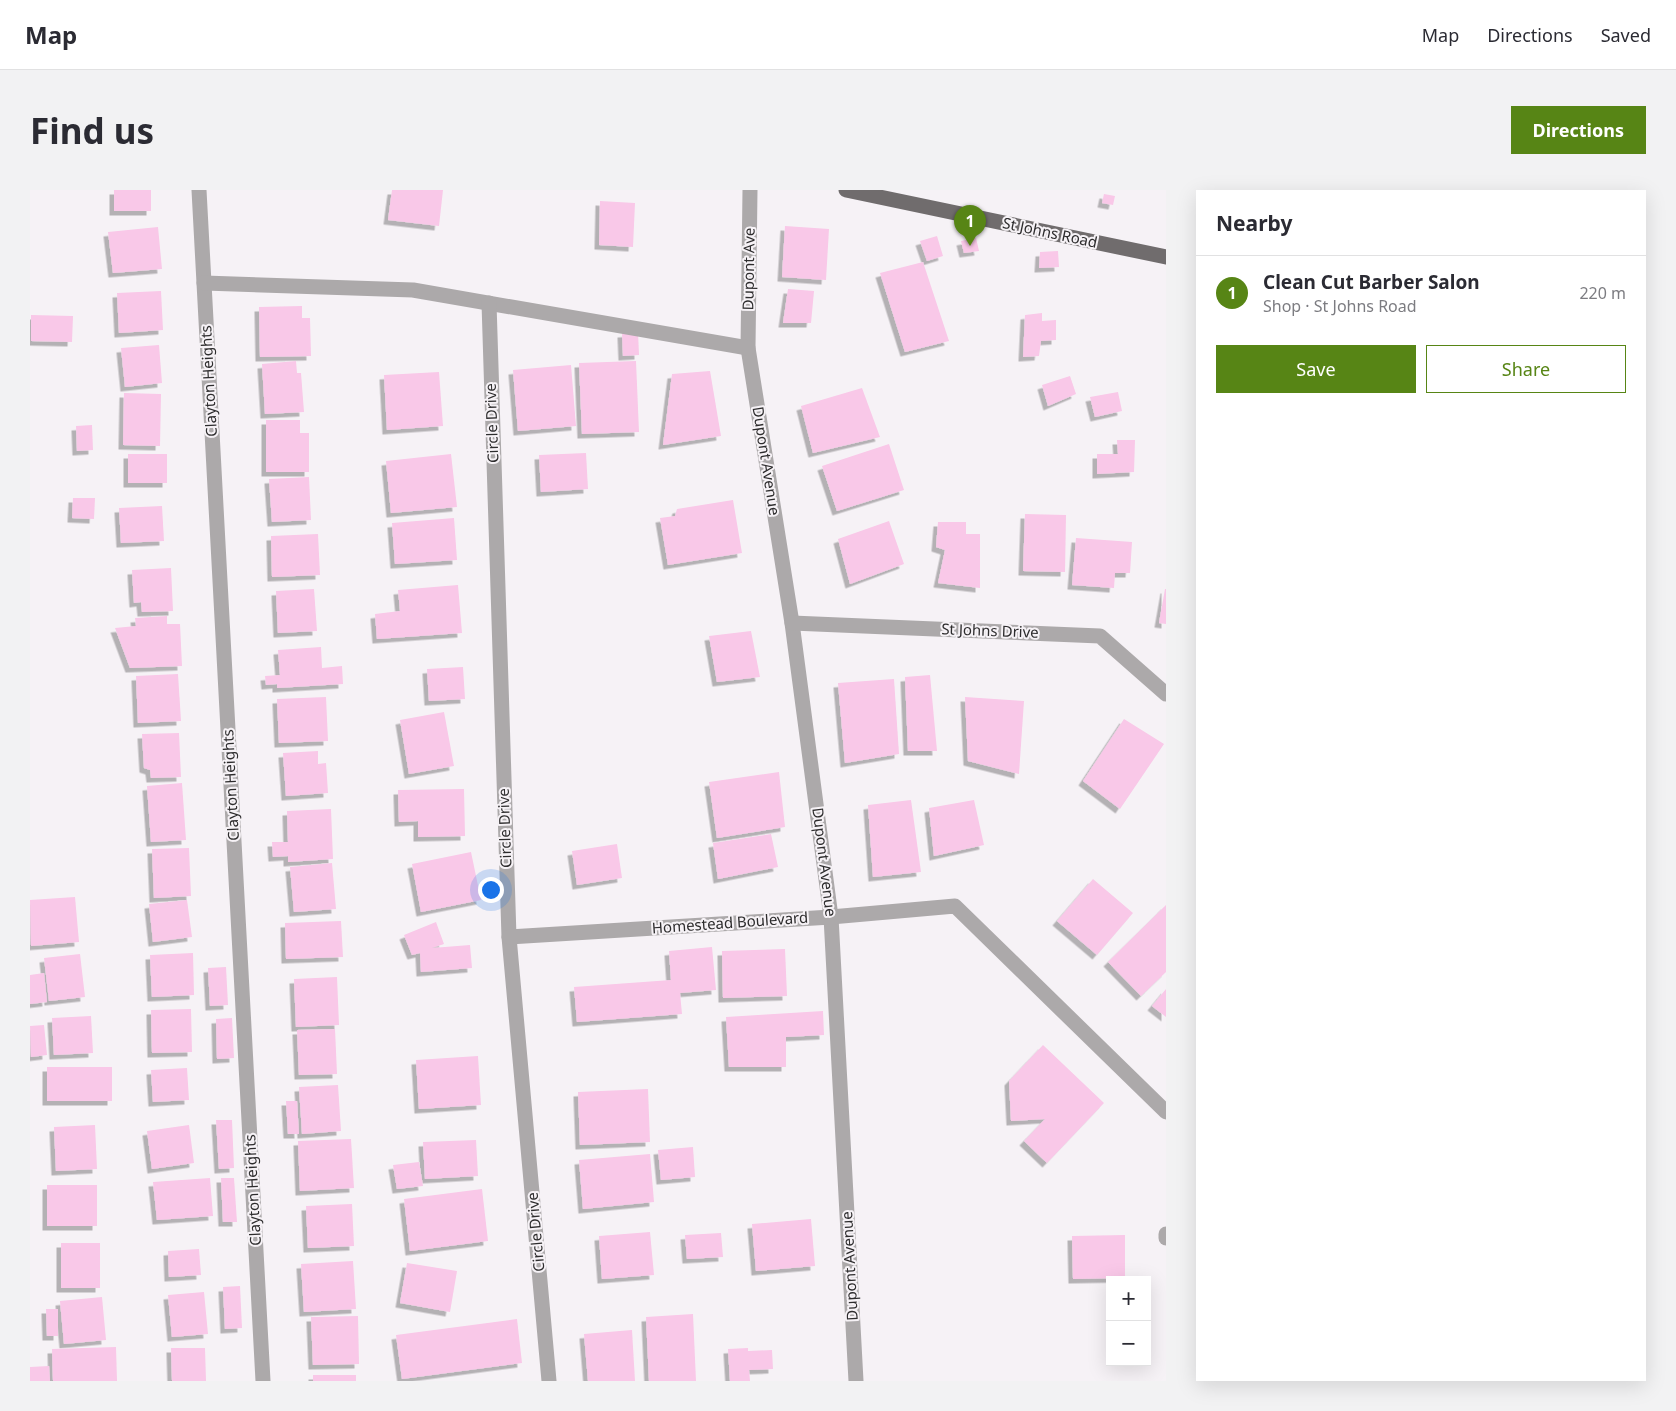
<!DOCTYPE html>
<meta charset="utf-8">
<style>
body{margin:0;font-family:"Noto Sans",sans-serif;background:#f2f2f3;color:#2b2b33}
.controls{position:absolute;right:15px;bottom:15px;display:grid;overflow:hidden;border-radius:0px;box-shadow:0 5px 20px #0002}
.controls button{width:45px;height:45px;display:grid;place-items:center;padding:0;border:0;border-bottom:1px solid #e1e1e2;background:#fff;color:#2b2b33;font:25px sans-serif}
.you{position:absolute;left:460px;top:699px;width:18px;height:18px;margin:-12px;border:4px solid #fff;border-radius:50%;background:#1a73e8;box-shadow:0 0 0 8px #1a73e833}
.badge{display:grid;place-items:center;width:32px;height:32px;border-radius:50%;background:#578515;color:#fff;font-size:16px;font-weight:700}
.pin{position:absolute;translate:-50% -41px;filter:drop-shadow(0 1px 2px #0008)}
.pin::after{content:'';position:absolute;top:26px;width:18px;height:15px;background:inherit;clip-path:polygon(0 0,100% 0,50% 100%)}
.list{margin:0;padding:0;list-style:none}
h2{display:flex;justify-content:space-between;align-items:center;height:65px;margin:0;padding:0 20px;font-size:21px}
h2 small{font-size:16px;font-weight:400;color:#7c7c81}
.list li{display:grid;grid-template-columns:32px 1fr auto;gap:15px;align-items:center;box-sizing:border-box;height:75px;padding:0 20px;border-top:1px solid #e1e1e2}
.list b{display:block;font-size:19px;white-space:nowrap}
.list p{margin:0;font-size:16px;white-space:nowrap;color:#7c7c81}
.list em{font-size:16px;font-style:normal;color:#7c7c81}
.actions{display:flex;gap:10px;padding:15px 20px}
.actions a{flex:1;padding:11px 0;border:1px solid #578515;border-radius:0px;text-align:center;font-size:18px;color:#578515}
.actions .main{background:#578515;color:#fff}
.map{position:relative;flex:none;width:1136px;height:1191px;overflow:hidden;border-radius:0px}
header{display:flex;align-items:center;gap:30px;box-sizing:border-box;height:70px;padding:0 25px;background:#fff;border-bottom:1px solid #e1e1e2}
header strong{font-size:24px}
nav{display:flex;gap:28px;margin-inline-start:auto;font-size:18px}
.intro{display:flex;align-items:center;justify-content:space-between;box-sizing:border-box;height:120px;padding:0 30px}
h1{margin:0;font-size:35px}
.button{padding:12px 22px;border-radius:0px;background:#578515;color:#fff;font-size:18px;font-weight:700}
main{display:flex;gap:30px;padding:0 30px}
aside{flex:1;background:#fff;border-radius:0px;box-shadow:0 5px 20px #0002}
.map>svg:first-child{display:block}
.building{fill:#f9c8e8;filter:url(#shadow)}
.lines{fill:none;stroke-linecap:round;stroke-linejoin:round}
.minor{stroke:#aca9aa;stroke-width:15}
.major{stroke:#706c6d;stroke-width:15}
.labels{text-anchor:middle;stroke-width:4;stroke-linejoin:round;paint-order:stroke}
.street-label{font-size:15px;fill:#2d2c2d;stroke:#f6f2f6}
</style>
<header>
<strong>Map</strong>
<nav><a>Map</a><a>Directions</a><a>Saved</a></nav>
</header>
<div class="intro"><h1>Find us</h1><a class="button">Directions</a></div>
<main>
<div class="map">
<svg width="1136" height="1191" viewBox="0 0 1136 1191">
<defs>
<filter id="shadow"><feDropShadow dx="-4.5" dy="4.5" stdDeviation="0" flood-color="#0004"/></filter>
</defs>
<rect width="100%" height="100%" fill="#f6f2f6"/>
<g class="building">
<rect x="84" y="0" width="37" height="21"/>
<polygon points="362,0 413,0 409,36 358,30"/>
<polygon points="1074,4 1085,6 1083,15 1072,13"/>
<polygon points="570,11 605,13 603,57 569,55"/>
<polygon points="755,36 799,39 796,90 752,87"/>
<polygon points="128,37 132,79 83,83 78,42"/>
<polygon points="907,46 913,66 897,71 890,51"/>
<polygon points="946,48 949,61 934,63 931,51"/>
<polygon points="1028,61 1029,77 1009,78 1010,62"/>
<polygon points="893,72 919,151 875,162 850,83"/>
<polygon points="758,99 784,101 781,133 753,133"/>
<polygon points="131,101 133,140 89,143 87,103"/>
<polygon points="272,116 272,128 280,128 281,166 230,167 229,117"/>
<polygon points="1012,123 1012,131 1026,130 1026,150 1011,151 1009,166 993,167 995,125"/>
<polygon points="1,125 43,126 42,152 1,151"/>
<polygon points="608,142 609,165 593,166 592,143"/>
<polygon points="129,155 132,193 95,197 91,158"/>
<polygon points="266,171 267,183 271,183 274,222 235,224 232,174"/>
<polygon points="606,171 609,242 552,244 549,173"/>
<polygon points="541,175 546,236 488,241 483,180"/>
<polygon points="680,181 691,246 633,255 642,184"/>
<polygon points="409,182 413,236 357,240 354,185"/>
<polygon points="1040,186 1046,204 1018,216 1012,195"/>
<polygon points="832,198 850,247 783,263 771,216"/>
<polygon points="1088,202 1092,221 1065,227 1060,207"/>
<polygon points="94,203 131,204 130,256 93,255"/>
<polygon points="236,230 270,230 270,243 279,243 279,282 236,282"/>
<polygon points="62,235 63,260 47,261 46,236"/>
<polygon points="1087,250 1105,250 1104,282 1067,284 1067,264 1088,264"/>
<polygon points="859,254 874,300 807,321 792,276"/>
<polygon points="556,263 558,299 511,302 509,265"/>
<rect x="98" y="264" width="39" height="29"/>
<polygon points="421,264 427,317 361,323 356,271"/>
<polygon points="279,287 281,330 242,332 239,289"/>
<polygon points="43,308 65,308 64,329 42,328"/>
<polygon points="703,310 712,363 638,375 630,328 645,326 647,319"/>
<polygon points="132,316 134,351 91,353 89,318"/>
<polygon points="995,324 1036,325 1035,382 993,381"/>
<polygon points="424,328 427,370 365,374 362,333"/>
<polygon points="859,331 874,374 820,394 808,349"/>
<polygon points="908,332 936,332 936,344 950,344 950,398 908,393 915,360 906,357"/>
<polygon points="288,344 290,385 242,387 241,346"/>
<polygon points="1046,348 1102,352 1100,383 1085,383 1084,398 1042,395"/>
<polygon points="141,378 143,421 112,422 111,412 104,413 102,380"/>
<polygon points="428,395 432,443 347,449 345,424 370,421 368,400"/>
<polygon points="284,399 287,441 248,443 246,401"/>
<polygon points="1135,399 1136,399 1136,434 1129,433"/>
<polygon points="137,426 137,434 150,434 152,476 100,478 85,438 106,436 105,428"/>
<polygon points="721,441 730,487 687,492 679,446"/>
<polygon points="291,457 292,478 312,476 313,494 247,498 247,494 236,495 235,486 250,485 248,460"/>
<polygon points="433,477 435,509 399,511 397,479"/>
<polygon points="148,484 151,531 108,533 106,486"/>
<polygon points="900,485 907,561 878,561 875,487"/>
<polygon points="864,489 869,564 815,573 808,493"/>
<polygon points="296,507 298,551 249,553 247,509"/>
<polygon points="935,507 994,511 989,584 938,571"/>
<polygon points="414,522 424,576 379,584 370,530"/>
<polygon points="1094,529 1134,554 1090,619 1053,591"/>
<polygon points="149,543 151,587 121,588 120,580 114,578 112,544"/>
<polygon points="288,561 288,574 296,573 298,603 256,606 253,563"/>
<polygon points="749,582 755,637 687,648 679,592"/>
<polygon points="152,593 156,650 121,652 117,596"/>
<polygon points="434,599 435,646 388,647 388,631 369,632 368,600"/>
<polygon points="881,610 891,682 843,687 838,615"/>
<polygon points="944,610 954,655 904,666 899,618"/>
<polygon points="301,619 303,669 258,672 258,666 243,667 242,652 258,652 257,621"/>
<polygon points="741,644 748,677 688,689 683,653"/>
<polygon points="587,654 592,688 547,695 542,661"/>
<polygon points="159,658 161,706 124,708 122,659"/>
<polygon points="441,662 451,710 391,722 382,674"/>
<polygon points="302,673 306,719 264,722 260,677"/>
<polygon points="1063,689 1103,723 1067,765 1027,731"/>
<polygon points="45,707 49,752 1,756 0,710"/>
<polygon points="157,710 162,747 123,752 119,714"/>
<polygon points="1136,715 1136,782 1111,806 1078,772"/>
<polygon points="311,731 313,767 256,769 255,733"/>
<polygon points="406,732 414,754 402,758 440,755 442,778 391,782 390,763 382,765 374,745"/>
<polygon points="682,757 686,800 650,803 652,824 547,832 544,797 641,790 639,761"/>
<polygon points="755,759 757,806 693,808 692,761"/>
<polygon points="163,763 164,805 122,807 120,765"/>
<polygon points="50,764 55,807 19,811 14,768"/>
<polygon points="196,777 198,815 180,816 178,778"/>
<polygon points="14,783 17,812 0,814 0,785"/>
<polygon points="307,787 309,835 266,837 264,789"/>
<polygon points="1136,799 1136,827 1122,816"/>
<polygon points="161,819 162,862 122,863 121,820"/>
<polygon points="793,821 794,845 756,847 756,877 699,877 696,827"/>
<polygon points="61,826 63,863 24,865 22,828"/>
<polygon points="202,828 204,868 187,869 186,829"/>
<polygon points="14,835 17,865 1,867 0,836"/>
<polygon points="305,839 307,884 269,885 267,840"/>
<polygon points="1013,855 1074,913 1017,973 994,951 1015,929 981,931 979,891"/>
<polygon points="448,866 451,915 389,919 386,870"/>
<rect x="17" y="877" width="65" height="34"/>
<polygon points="157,878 159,910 123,912 121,880"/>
<polygon points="308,895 311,941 272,944 269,897"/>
<polygon points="618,899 620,952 550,955 548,902"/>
<polygon points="256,911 267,911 269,944 258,944"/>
<polygon points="186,930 202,930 204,978 189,979"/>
<polygon points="65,935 67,979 26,981 24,937"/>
<polygon points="159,935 164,973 122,979 117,941"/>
<polygon points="321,949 324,998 270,1001 268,951"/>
<polygon points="446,950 448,986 395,989 393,952"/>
<polygon points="663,957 665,987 631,990 628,960"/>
<polygon points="620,964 624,1012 553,1019 549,970"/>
<polygon points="389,972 393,996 367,999 363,975"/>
<polygon points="180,988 183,1026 127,1030 123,992"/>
<polygon points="191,988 204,988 207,1032 193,1032"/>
<rect x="17" y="995" width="50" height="41"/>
<polygon points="452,999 458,1051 380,1061 374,1009"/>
<polygon points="322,1014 324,1056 278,1058 276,1016"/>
<polygon points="781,1029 785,1076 726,1081 722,1034"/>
<polygon points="620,1042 624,1085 572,1089 569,1046"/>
<polygon points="691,1043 693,1067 657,1069 655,1045"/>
<polygon points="1095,1045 1095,1088 1043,1089 1042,1046"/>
<rect x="31" y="1053" width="39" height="45"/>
<polygon points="169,1059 171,1085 139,1087 138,1061"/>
<polygon points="323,1071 326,1119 274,1122 271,1074"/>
<polygon points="377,1073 427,1081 420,1122 370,1113"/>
<polygon points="210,1096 212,1138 195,1139 193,1097"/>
<polygon points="174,1102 178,1144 142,1147 138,1105"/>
<polygon points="72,1107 76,1150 34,1154 30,1111"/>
<polygon points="16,1119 28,1119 28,1146 17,1146"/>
<polygon points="663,1124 666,1191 619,1191 616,1127"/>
<polygon points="328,1126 329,1174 283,1175 281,1127"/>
<polygon points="487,1129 492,1173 372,1189 366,1145"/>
<polygon points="602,1140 605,1191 558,1191 554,1144"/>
<polygon points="86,1157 87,1191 23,1191 22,1159"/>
<polygon points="141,1158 175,1158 176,1191 142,1191"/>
<polygon points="718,1158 718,1161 742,1160 743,1179 719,1180 720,1191 700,1191 698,1159"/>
<polygon points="19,1176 20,1191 0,1191 0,1177"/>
<rect x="283" y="1185" width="43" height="6"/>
</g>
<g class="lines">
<g class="minor">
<polyline points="169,0 233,1191"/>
<polyline points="720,0 718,158 762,433 801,727 826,1191"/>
<polyline points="174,93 383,100 718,158"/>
<polyline points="459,113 479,747 519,1191"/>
<polyline points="762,433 1070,446 1136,504"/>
<polyline points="479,747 801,727 925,716 1136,922"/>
<polyline points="1136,1044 1136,1048"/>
</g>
<polyline class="major" points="816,0 1136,67"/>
</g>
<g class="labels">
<g class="street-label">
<text transform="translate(1020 43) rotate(12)" y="5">St Johns Road</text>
<text transform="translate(719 79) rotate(-89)" y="5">Dupont Ave</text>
<text transform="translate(179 191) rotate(-93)" y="5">Clayton Heights</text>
<text transform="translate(462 233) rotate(-92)" y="5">Circle Drive</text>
<text transform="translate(736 271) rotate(81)" y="5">Dupont Avenue</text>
<text transform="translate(960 441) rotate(2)" y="5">St Johns Drive</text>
<text transform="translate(201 595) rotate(-93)" y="5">Clayton Heights</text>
<text transform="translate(475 638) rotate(-92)" y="5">Circle Drive</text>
<text transform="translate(794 672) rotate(83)" y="5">Dupont Avenue</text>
<text transform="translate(700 733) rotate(-4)" y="5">Homestead Boulevard</text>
<text transform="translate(223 1000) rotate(-93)" y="5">Clayton Heights</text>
<text transform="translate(506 1042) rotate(-95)" y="5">Circle Drive</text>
<text transform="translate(820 1076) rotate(-93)" y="5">Dupont Avenue</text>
</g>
</g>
</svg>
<div class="controls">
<button>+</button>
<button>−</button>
</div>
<div class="you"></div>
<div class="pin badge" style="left:940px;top:56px">1</div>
</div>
<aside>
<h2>Nearby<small></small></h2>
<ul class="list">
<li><span class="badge">1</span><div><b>Clean Cut Barber Salon</b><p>Shop · St Johns Road</p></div><em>220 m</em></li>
</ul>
<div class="actions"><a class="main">Save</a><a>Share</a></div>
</aside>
</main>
